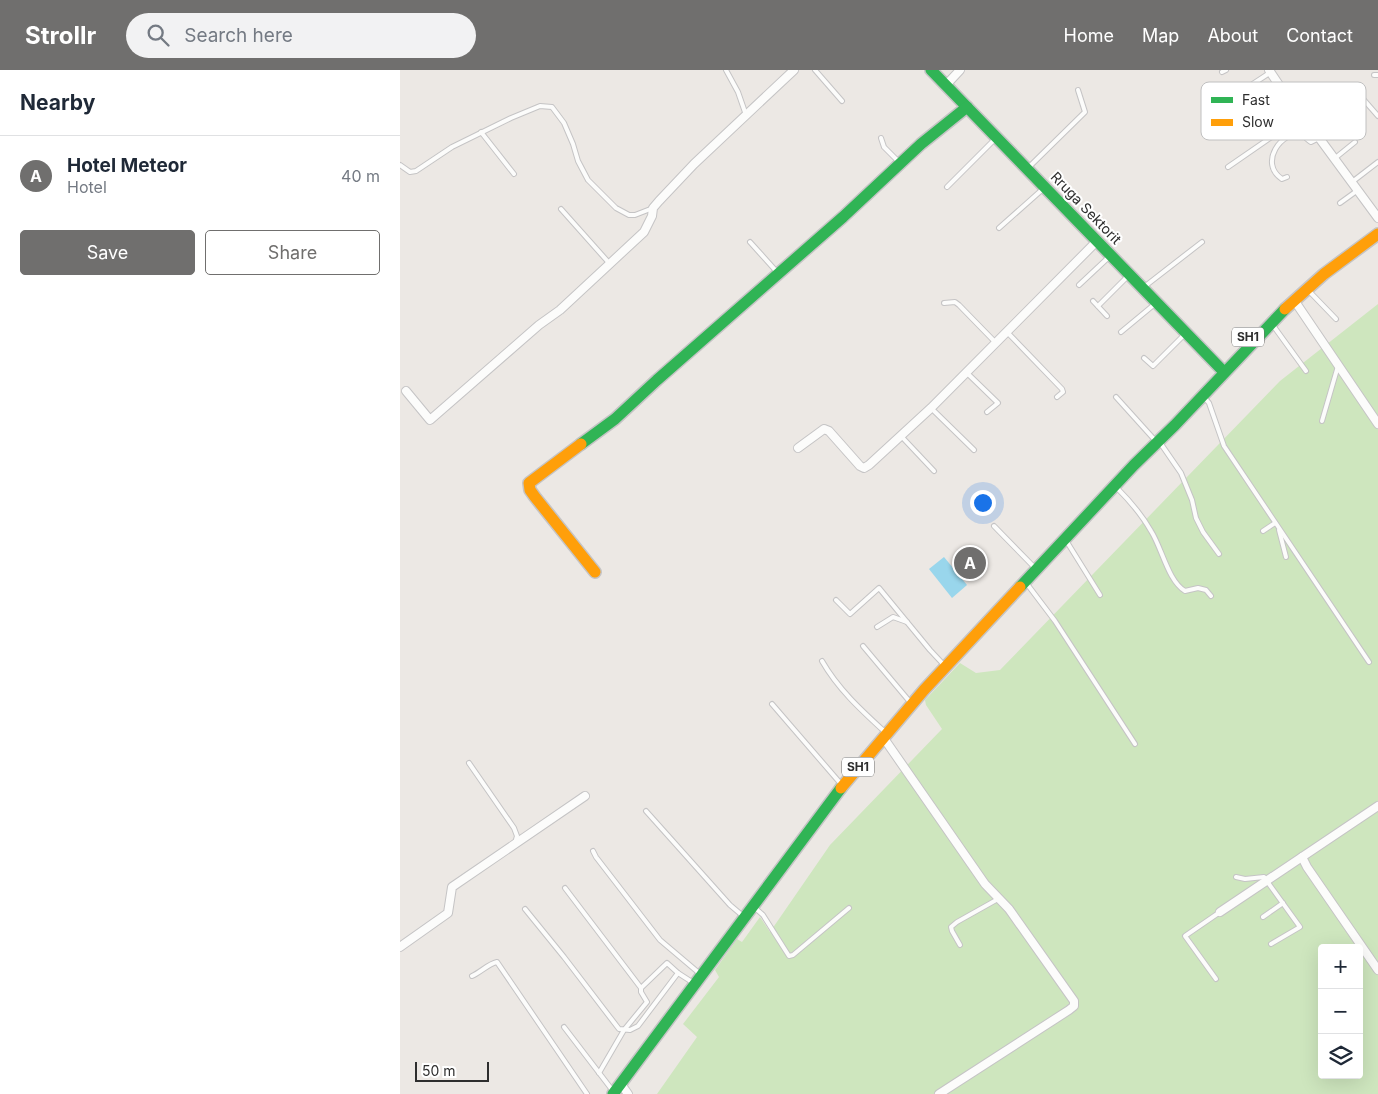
<!DOCTYPE html>
<meta charset="utf-8">
<style>
body{margin:0;font-family:Inter,sans-serif;background:#f2f2f3;color:#1f2937}
.controls{position:absolute;right:15px;bottom:15px;display:grid;overflow:hidden;border-radius:5px;box-shadow:0 5px 20px #0002}
.controls button{width:45px;height:45px;display:grid;place-items:center;padding:0;border:0;border-bottom:1px solid #e0e1e3;background:#fff;color:#1f2937;font:25px sans-serif}
.scale{position:absolute;left:15px;bottom:12px;width:74px;box-sizing:border-box;padding-left:5px;border:2px solid #2e2e2e;border-top:0;font-size:14px;line-height:18px;white-space:nowrap;color:#2e2e2e;-webkit-text-stroke:4px #fff;paint-order:stroke}
.you{position:absolute;left:582px;top:432px;width:18px;height:18px;margin:-12px;border:4px solid #fff;border-radius:50%;background:#1a73e8;box-shadow:0 0 0 8px #1a73e833}
.badge{display:grid;place-items:center;width:32px;height:32px;border-radius:50%;background:#706f6e;color:#fff;font-size:16px;font-weight:700}
.pin{position:absolute;translate:-50% -50%;border:2px solid #fff;box-shadow:0 1px 5px #0006}
.list{margin:0;padding:0;list-style:none}
h2{display:flex;justify-content:space-between;align-items:center;height:65px;margin:0;padding:0 20px;font-size:21px}
h2 small{font-size:16px;font-weight:400;color:#747a83}
.list li{display:grid;grid-template-columns:32px 1fr auto;gap:15px;align-items:center;box-sizing:border-box;height:80px;padding:0 20px;border-top:1px solid #e0e1e3}
.list b{display:block;font-size:19px;white-space:nowrap}
.list p{margin:0;font-size:16px;white-space:nowrap;color:#747a83}
.list em{font-size:16px;font-style:normal;color:#747a83}
.actions{display:flex;gap:10px;padding:15px 20px}
.actions a{flex:1;padding:11px 0;border:1px solid #706f6e;border-radius:5px;text-align:center;font-size:18px;color:#706f6e}
.actions .main{background:#706f6e;color:#fff}
.icon{flex:none;width:28px;height:28px;fill:none;stroke:currentColor;stroke-width:2;stroke-linecap:round;stroke-linejoin:round}
.map{position:relative;flex:none;width:978px;height:1024px;overflow:hidden}
header{display:flex;align-items:center;gap:30px;box-sizing:border-box;height:70px;padding:0 25px;background:#706f6e;color:#fff}
header strong{font-size:24px}
nav{display:flex;gap:28px;margin-inline-start:auto;font-size:18px}
.search{width:350px;height:45px;background:#f2f2f3;display:flex;align-items:center;gap:12px;box-sizing:border-box;padding:0 18px;border-radius:28px;color:#747a83;font-size:19px}
main{display:flex}
aside{flex:1;background:#fff}
.map>svg:first-child{display:block}
.green{fill:#cee6be;fill-rule:evenodd}
.water{fill:#99d6ec}
.lines{fill:none;stroke-linecap:round;stroke-linejoin:round}
.lane-casing{stroke:#c5c4c5;stroke-width:6}
.street-casing{stroke:#c5c4c5;stroke-width:10}
.fast-casing{stroke:#c5c4c5;stroke-width:14}
.slow-casing{stroke:#c5c4c5;stroke-width:14}
.lane{stroke:#fcfcfb;stroke-width:4}
.street{stroke:#fcfcfb;stroke-width:8}
.fast{stroke:#30b455;stroke-width:11}
.slow{stroke:#ff9f0a;stroke-width:11}
.labels{text-anchor:middle;stroke-width:4;stroke-linejoin:round;paint-order:stroke}
.shield{fill:#fff;stroke:#6d6d6d;stroke-width:1}
.shield-label{font-size:12px;font-weight:bold;fill:#2e2e2e}
.street-label{font-size:14px;fill:#2e2e2e;stroke:#fff}
.key{fill:#fff;stroke:#c0c0c0;stroke-width:1}
.key-label{font-size:14px;fill:#2e2e2e}
</style>
<header>
<strong>Strollr</strong>
<div class="search"><svg class="icon" aria-label="search" viewBox="0 0 24 24"><circle cx="10" cy="10" r="6"/><path d="M15 15l6 6"/></svg>Search here</div>
<nav><a>Home</a><a>Map</a><a>About</a><a>Contact</a></nav>
</header>
<main>
<aside>
<h2>Nearby<small></small></h2>
<ul class="list">
<li><span class="badge">A</span><div><b>Hotel Meteor</b><p>Hotel</p></div><em>40 m</em></li>
</ul>
<div class="actions"><a class="main">Save</a><a>Share</a></div>
</aside>
<div class="map">
<svg width="978" height="1024" viewBox="0 0 978 1024">
<rect width="100%" height="100%" fill="#ece8e4"/>
<path class="green" d="M978,234v790h-721l40,-57 -14,-13 36,-47 -4,-7 22,-31 5,3 18,-25 10,15 60,-87 112,-116 -16,-24 -1,-5 35,-37 16,10 24,-3 280,-289zM922,878h37v127h-37z"/>
<polygon class="water" points="544,487 567,515 552,528 529,499"/>
<g class="lines">
<defs>
<g id="lane">
<polyline points="326,0 338,22 346,45"/>
<polyline points="415,0 442,31"/>
<polyline points="822,2 826,0"/>
<polyline points="974,5 978,5"/>
<polyline points="842,21 871,2"/>
<polyline points="964,30 978,46"/>
<polyline points="906,50 934,21"/>
<polyline points="864,51 891,33"/>
<polyline points="81,62 114,104"/>
<polyline points="481,68 484,77 499,92"/>
<polyline points="934,89 955,72"/>
<polyline points="0,95 10,102 16,101 52,77 111,48 140,36 152,37 164,53 173,74 178,91 188,110 216,138 229,145 235,145 253,138"/>
<polyline points="828,97 902,46"/>
<polyline points="628,98 685,42 678,20"/>
<path d="M887,107l-5,2c-24,-16 0,-49 19,-44 3,1 7,5 10,7l8,-4"/>
<polyline points="952,112 978,92"/>
<polyline points="547,117 595,69"/>
<polyline points="940,133 958,120"/>
<polyline points="161,139 210,194"/>
<polyline points="599,158 644,118"/>
<polyline points="350,172 377,202"/>
<polyline points="679,215 710,186"/>
<polyline points="744,217 802,172"/>
<polyline points="908,220 936,249"/>
<polyline points="693,231 707,246"/>
<polyline points="544,233 555,232 559,235 596,273"/>
<polyline points="698,236 728,206"/>
<polyline points="872,254 906,301"/>
<polyline points="606,261 662,319 663,322 657,327"/>
<polyline points="721,262 756,233"/>
<polyline points="744,288 753,296 785,264"/>
<polyline points="566,302 598,333 587,342"/>
<polyline points="716,327 753,368"/>
<polyline points="804,327 809,333 824,376 969,592"/>
<polyline points="531,338 574,380"/>
<polyline points="922,351 938,296"/>
<polyline points="501,366 534,401"/>
<polyline points="761,374 781,403 792,430 796,448 803,462 819,484"/>
<path d="M717,418c13,13 25,27 34,43 11,17 17,50 34,60l13,-3 8,2 5,6"/>
<polyline points="594,456 636,499"/>
<polyline points="879,460 886,487"/>
<polyline points="863,461 875,453"/>
<polyline points="667,472 700,525"/>
<polyline points="627,514 655,551 735,674"/>
<polyline points="436,530 450,544 479,518 530,580 544,595"/>
<polyline points="477,557 493,547 507,552"/>
<polyline points="463,576 510,632"/>
<path d="M422,591c16,28 39,49 63,71"/>
<polyline points="372,634 441,714"/>
<polyline points="69,693 114,758 117,766 115,773"/>
<polyline points="246,741 330,835 343,846"/>
<polyline points="193,781 196,787 260,870 299,903"/>
<polyline points="836,807 845,809 864,807 900,857 871,874"/>
<polyline points="165,818 241,918"/>
<polyline points="354,837 363,845 389,886 393,885 449,838"/>
<polyline points="125,839 164,887 219,959 230,960 238,956 278,903 292,912"/>
<polyline points="863,847 883,833"/>
<polyline points="560,875 552,861 551,857 557,852 598,829"/>
<path d="M72,906c9,-4 16,-12 25,-14l90,132"/>
<polyline points="816,909 785,866 820,842"/>
<polyline points="164,957 213,1021"/>
<polyline points="199,1003 224,960 247,932 241,922 241,918 267,893 278,903"/>
</g>
<g id="street">
<polyline points="869,0 891,33 906,50 978,148"/>
<polyline points="546,15 560,0"/>
<polyline points="894,230 978,354"/>
<polyline points="6,321 30,350 139,255 160,240 244,162 252,146 253,138 259,131 294,94 394,0"/>
<polyline points="398,378 424,359 429,361 460,396 464,398 469,395 531,338 697,171"/>
<polyline points="483,667 585,814 609,839 674,931 674,936 669,940 539,1024"/>
<polyline points="902,787 907,797 978,900"/>
<polyline points="820,842 978,736"/>
<polyline points="0,877 48,843 52,817 185,726"/>
<polyline points="221,1014 228,1024"/>
</g>
<g id="fast">
<polyline points="531,0 824,302"/>
<polyline points="181,374 215,349 257,310 443,147 521,74 567,37"/>
<polyline points="620,517 734,395 775,355 885,239"/>
<polyline points="213,1024 441,718"/>
</g>
<g id="slow">
<polyline points="885,239 924,204 978,164"/>
<polyline points="181,374 129,413 130,420 135,427 195,502"/>
<polyline points="441,718 524,620 620,517"/>
</g>
</defs>
<use href="#lane" class="lane-casing"/>
<use href="#street" class="street-casing"/>
<use href="#fast" class="fast-casing"/>
<use href="#slow" class="slow-casing"/>
<use href="#lane" class="lane"/>
<use href="#street" class="street"/>
<use href="#fast" class="fast"/>
<use href="#slow" class="slow"/>
</g>
<g class="labels">
<g class="shield">
<rect x="832" y="257.5" width="32" height="19" rx="4"/>
<rect x="442" y="687.5" width="32" height="19" rx="4"/>
</g>
<g class="shield-label">
<text x="848" y="271">SH1</text>
<text x="458" y="701">SH1</text>
</g>
<g class="street-label">
<text transform="translate(686 138) rotate(46)" y="5">Rruga Sektorit</text>
</g>
</g>
<rect x="801" y="12" width="165" height="58" rx="8" class="key"/>
<rect x="811" y="27" width="22" height="6" fill="#30b455"/>
<rect x="811" y="49" width="22" height="7" fill="#ff9f0a"/>
<g class="key-label">
<text x="842" y="35">Fast</text>
<text x="842" y="57">Slow</text>
</g>
</svg>
<div class="controls">
<button>+</button>
<button>−</button>
<button><svg class="icon" aria-label="layers" viewBox="0 0 24 24"><path d="M12 4l9 5-9 5-9-5zM3 14l9 5 9-5"/></svg></button>
</div>
<div class="scale">50 m</div>
<div class="you"></div>
<div class="pin badge" style="left:570px;top:493px">A</div>
</div>
</main>
